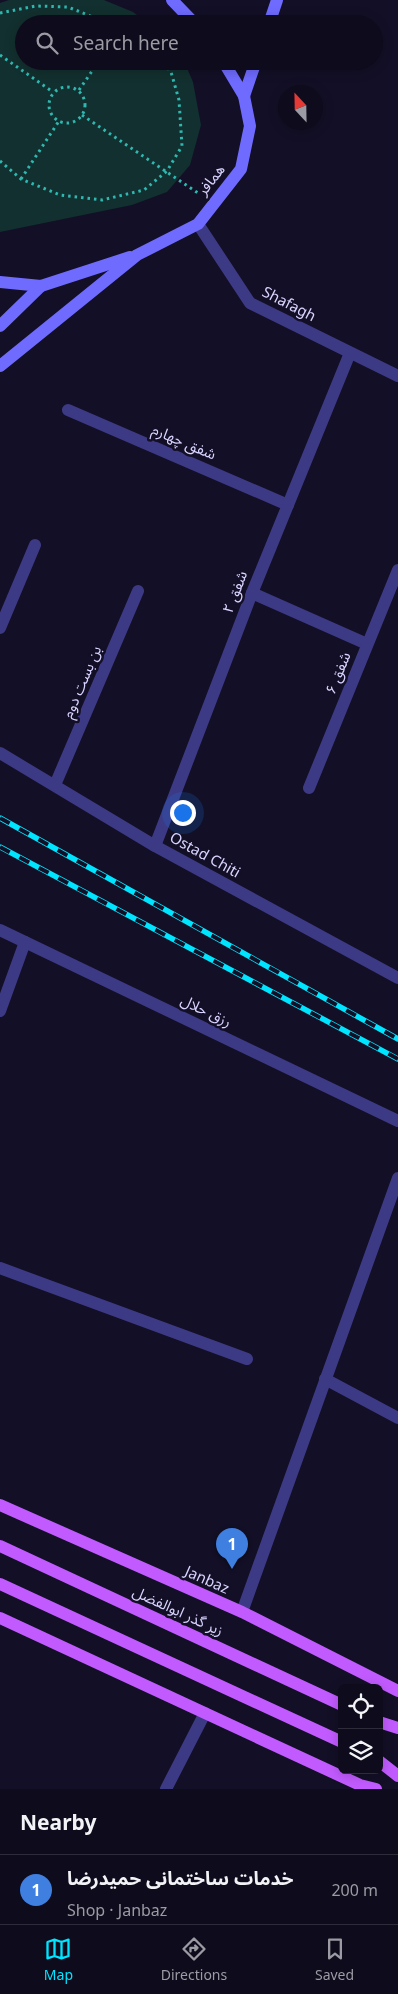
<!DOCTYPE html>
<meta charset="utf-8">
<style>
body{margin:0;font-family:"Noto Sans","Noto Sans Arabic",sans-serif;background:#171425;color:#f1f3f6}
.controls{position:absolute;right:15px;bottom:15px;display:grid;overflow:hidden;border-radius:8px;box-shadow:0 2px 12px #0003}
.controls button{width:45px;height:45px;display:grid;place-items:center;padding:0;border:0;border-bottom:1px solid #2e2b3b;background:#0e0b1c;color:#f1f3f6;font:25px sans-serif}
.compass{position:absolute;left:278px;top:85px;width:45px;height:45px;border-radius:50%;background:#0e0b1c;box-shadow:0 2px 12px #0003;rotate:338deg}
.you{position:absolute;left:182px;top:812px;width:18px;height:18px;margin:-12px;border:4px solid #fff;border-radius:50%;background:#1a73e8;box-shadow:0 0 0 8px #1a73e833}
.badge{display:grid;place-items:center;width:32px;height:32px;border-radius:50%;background:#00e5ff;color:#fff;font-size:16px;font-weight:700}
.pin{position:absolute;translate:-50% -41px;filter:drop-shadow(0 1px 2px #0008)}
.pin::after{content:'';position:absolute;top:26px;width:18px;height:15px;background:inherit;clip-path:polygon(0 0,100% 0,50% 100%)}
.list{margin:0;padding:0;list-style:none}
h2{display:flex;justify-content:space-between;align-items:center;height:65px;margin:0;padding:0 20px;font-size:21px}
h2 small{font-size:16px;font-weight:400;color:#9b9ba3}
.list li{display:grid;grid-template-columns:32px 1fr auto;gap:15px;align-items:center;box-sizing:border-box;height:70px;padding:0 20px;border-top:1px solid #2e2b3b}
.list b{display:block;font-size:19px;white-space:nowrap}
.list p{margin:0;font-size:16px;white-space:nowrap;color:#9b9ba3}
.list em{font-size:16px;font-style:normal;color:#9b9ba3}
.icon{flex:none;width:28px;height:28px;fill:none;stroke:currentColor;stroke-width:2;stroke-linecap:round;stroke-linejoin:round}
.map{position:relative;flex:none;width:398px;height:1789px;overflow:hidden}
.search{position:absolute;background:#0e0b1c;box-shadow:0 2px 12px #0003;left:15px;right:15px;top:15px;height:55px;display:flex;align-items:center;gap:12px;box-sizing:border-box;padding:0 18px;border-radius:28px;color:#9b9ba3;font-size:19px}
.sheet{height:135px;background:#0e0b1c}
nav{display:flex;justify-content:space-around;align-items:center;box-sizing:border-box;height:70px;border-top:1px solid #2e2b3b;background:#0e0b1c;font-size:14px;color:#9b9ba3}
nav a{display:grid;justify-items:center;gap:2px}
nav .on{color:#00e5ff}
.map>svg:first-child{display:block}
.green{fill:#12302f}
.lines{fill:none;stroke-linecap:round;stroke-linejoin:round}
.path{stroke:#2fb8b0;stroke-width:3;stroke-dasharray:2.5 4;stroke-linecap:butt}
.minor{stroke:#3d3a85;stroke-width:12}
.tertiary{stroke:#3d3a85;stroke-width:12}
.secondary{stroke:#6f6bff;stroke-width:12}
.primary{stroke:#c25bff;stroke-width:12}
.rail-casing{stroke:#00e5ff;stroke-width:5.5}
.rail{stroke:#130f26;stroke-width:4;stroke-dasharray:11;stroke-linecap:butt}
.labels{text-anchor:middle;stroke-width:5;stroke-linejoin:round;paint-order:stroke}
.street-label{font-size:15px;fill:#d9d4ff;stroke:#130f26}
</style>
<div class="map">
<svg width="398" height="1789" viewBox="0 0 398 1789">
<rect width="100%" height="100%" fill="#130f26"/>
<polygon class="green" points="9,0 104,0 133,12 149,24 24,24 24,61 184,61 193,82 201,125 190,165 167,192 132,205 0,232 0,3"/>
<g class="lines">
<g class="path">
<polyline points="0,13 36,6 68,7 110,24"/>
<polyline points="0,55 53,92"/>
<circle cx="67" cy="105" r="18"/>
<polyline points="79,90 99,61"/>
<polyline points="82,115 198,193"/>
<polyline points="0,161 21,179 60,195 102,200 144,190 167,171 182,146 179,100 171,72 162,61"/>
<polyline points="21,179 59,121"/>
</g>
<g class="minor">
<polyline points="68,410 288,505"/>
<polyline points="252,593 367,644"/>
<polyline points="0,628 35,545"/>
<polyline points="55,785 138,591"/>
<polyline points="309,788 398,570"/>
<polyline points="155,846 252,593 350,353"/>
<polyline points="0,930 398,1121"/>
<polyline points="0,1011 25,942"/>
<polyline points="0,1268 247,1359"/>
<polyline points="325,1379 398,1418"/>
<polyline points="242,1612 398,1178"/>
<polyline points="166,1789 205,1713"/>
</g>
<g class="tertiary">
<polyline points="198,224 250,303 398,376"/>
<polyline points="0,753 155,846 398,978"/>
</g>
<g class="secondary">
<polyline points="172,0 195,24"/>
<polyline points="269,24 277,0"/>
<polyline points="244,96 256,61"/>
<polyline points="0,282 41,286 130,257"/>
<polyline points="0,326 41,286"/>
<polyline points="0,366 137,255 198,224 241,169 250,126 244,96 223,61"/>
</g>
<g class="primary">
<polyline points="0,1505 242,1612 398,1691"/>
<polyline points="0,1546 342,1705"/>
<polyline points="0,1584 342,1742"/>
<polyline points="0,1618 360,1785 376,1789"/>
<polyline points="379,1722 398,1728"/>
<polyline points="379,1761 398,1776"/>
</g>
<defs>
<g id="rail">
<polyline points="0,818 398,1039"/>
<polyline points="0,847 398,1059"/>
</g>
</defs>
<use href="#rail" class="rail-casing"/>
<use href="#rail" class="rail"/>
</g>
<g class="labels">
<g class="street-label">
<text transform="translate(211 180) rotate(-52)" y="5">همافر</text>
<text transform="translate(289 304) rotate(27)" y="5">Shafagh</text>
<text transform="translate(184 442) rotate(23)" y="5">شفق چهارم</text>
<text transform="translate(235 592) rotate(-69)" y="5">شفق ۲</text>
<text transform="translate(338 673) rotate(-68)" y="5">شفق ۶</text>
<text transform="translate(82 682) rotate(-67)" y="5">بن بست دوم</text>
<text transform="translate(205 855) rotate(29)" y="5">Ostad Chiti</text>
<text transform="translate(206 1011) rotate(26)" y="5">رزق حلال</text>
<text transform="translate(207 1580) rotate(24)" y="5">Janbaz</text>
<text transform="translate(178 1611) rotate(25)" y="5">زیر گذر ابوالفضل</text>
</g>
</g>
</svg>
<div class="controls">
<button><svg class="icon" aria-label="locate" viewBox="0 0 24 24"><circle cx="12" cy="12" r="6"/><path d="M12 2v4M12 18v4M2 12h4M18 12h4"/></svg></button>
<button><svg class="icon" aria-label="layers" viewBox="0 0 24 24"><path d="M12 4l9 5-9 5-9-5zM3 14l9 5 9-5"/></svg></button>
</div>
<svg class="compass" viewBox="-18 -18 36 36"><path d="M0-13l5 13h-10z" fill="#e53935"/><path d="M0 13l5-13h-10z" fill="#9b9ba3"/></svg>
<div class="you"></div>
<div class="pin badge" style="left:232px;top:1569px;background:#3f7fe0">1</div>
<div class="search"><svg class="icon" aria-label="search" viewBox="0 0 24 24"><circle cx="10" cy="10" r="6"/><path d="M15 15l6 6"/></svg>Search here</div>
</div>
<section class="sheet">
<h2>Nearby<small></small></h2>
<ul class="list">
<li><span class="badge" style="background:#3f7fe0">1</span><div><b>خدمات ساختمانی حمیدرضا</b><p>Shop · Janbaz</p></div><em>200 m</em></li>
</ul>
</section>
<nav>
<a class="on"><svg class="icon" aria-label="map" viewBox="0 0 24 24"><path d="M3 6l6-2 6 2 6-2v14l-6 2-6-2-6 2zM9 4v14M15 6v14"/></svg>Map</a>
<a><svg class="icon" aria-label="directions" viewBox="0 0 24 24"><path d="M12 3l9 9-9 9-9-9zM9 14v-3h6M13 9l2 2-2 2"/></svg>Directions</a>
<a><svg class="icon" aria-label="saved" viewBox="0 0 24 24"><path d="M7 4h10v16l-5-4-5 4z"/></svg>Saved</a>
</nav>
